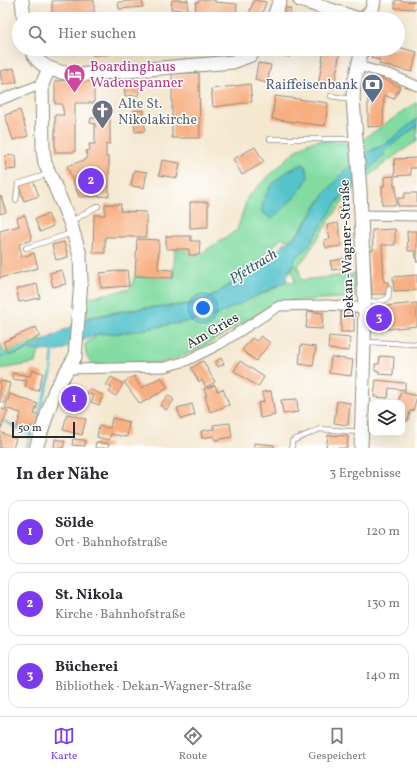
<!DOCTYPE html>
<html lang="de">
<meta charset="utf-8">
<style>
body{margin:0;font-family:Vollkorn,serif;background:#f7f7f7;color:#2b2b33}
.controls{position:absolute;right:12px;bottom:12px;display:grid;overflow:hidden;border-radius:8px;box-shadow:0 4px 16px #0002}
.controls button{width:36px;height:36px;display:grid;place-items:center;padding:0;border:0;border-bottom:1px solid #e1e1e2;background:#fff;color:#2b2b33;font:20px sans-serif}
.scale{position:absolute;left:12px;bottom:10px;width:63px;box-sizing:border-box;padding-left:4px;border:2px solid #2b2b2b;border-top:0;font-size:11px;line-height:14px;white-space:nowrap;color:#2b2b2b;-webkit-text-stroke:3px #fff;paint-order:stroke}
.you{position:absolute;left:203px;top:308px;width:14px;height:14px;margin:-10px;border:3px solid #fff;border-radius:50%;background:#1a73e8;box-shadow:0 0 0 6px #1a73e833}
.badge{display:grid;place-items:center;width:26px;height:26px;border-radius:50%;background:#7c3aed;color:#fff;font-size:13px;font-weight:700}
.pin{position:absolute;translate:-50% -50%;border:2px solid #fff;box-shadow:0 1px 4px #0006}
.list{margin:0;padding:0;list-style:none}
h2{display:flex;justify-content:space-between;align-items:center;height:52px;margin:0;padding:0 16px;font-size:17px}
h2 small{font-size:13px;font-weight:400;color:#7c7c81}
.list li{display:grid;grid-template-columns:26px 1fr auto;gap:12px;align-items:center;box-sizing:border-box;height:64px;margin:0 8px 8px;padding:0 8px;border:1px solid #e1e1e2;border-radius:12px}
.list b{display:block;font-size:15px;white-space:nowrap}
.list p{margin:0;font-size:13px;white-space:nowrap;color:#7c7c81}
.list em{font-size:13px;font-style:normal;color:#7c7c81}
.icon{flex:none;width:22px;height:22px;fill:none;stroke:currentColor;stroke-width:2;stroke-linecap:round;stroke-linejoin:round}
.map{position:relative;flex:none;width:417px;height:448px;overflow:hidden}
.search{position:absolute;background:#fff;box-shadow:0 4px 16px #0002;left:12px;right:12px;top:12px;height:44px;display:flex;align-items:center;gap:10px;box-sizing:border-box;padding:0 14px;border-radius:22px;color:#7c7c81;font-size:15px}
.sheet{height:268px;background:#fff}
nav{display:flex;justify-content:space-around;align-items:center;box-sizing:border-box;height:56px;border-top:1px solid #e1e1e2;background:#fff;font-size:11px;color:#7c7c81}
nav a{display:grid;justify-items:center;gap:2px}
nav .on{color:#7c3aed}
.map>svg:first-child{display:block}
.green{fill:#82dca2;stroke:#568466;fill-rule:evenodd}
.water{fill:#55c3cb;stroke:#40777b}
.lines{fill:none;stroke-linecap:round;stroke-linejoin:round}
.stream{stroke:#55c3cb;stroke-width:2.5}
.building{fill:#f7ae81}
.lane-casing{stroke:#908a7e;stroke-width:6}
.street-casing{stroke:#908a7e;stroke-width:11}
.secondary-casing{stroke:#908a7e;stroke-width:15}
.lane{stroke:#fff;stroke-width:4.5}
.street{stroke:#fff;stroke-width:9}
.secondary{stroke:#fff;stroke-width:13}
.labels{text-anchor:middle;stroke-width:3;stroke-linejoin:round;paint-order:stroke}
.hotel-label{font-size:14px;fill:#b23c85;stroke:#fff;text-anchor:start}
.service-label{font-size:14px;fill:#4e5e75;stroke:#fff;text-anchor:end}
.worship-label{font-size:14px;fill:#5b616d;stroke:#fff;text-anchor:start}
.street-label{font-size:14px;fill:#2b2b2b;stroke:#fff}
.water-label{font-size:15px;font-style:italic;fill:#3a6063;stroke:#fff}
</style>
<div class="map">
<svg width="417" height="448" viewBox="0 0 417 448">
<rect width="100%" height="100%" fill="#fff"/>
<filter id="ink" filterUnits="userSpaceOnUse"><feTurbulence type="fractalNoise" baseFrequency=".025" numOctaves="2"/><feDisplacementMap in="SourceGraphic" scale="8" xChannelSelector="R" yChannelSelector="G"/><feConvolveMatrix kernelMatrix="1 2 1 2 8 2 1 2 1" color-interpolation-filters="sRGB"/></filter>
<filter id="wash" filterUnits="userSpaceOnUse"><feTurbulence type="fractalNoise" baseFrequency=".012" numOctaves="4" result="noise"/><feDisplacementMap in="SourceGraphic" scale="16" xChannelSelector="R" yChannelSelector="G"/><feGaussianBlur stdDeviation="0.9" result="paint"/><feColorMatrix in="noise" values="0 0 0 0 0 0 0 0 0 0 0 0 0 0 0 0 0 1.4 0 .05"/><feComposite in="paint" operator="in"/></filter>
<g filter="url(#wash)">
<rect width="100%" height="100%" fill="#f4e8d0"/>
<g class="green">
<path d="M417,102v39c-29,18 -60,42 -81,70 -14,18 -24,40 -40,57l2,-2 3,14 55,-6 -2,23 -76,5 -72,43 -28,13 -16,5 -69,1c-7,-6 -8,-11 -8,-20l13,-10 54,-6 113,-35 22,-12 4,2 4,-1 -3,-11 -4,2 6,-7v-8l12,-9 26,-41 18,-19 34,-44c-22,6 -45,32 -59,49 -14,17 -19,34 -36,47l-7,-3 -21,20 2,1c-19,11 -33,29 -52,38 -21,10 -44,8 -66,11 -20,2 -39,5 -58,10l-1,-20 44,-9 5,-13 38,2 2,-29h14l1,6h9l38,-25 11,-34 45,-43 14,-10 13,-3 23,1 3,3h10zM269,188l20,13 -10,12z"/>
<polygon points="42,338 36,363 0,369 0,342 4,352 7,352"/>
</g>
<g class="water">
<path d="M417,119v7l-32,24 -1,5 -44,43 -34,51 -11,9c-1,9 -7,13 -9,21l1,2 -74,36 -90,16 -25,1 -39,17 -33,-1 61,-32 58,-10 42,-3 24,-8 24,-16 13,-13 15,-9 10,-2 12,-15 2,1 13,-11 24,-37 22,-26 19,-16 19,-8z"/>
<path d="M304,164c1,3 4,8 4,12 -1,10 -28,36 -36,43l-10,-7c0,-24 21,-41 42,-48z"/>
</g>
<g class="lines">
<g class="stream">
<polyline points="0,357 29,349"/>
<polyline points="38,415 51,374 53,347"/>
<polyline points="0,419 31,435"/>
<polyline points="26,448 33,428"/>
</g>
</g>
<g id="blocks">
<g class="building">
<polygon points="94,0 94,14 52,15 52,1"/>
<polygon points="146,0 142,1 143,7 119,9 118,2"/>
<polygon points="172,0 188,0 187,10 171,9"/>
<polygon points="199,0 215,0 215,2 237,4 236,17 195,13 196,2 199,2"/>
<polygon points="254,0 266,2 260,19 247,19"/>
<polygon points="395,0 416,2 416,9 395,8"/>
<polygon points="281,6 291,9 288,19 277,19"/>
<polygon points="206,14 206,19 193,19 193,15"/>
<polygon points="160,15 161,19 133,19 133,17"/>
<polygon points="398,47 417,52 412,72 379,64 380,60 371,58 374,49 398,49"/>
<polygon points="49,49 85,49 85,51 49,53"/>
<polygon points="91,49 108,49 109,54 92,55"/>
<rect x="180" y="49" width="28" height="3"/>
<polygon points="274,49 291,49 290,57 274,54"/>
<polygon points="324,49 340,49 334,89 318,87"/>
<polygon points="258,63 271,65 267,83 255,80"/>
<polygon points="14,68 17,82 2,85 0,71"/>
<polygon points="172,73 199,73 200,138 172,138"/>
<polygon points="377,76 400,87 394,99 384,95 383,126 368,127 368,81"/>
<polygon points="94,80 94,103 75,103 75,152 55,152 55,115 64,115 62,104 55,104 55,81"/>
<polygon points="139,80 139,95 125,96 124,81"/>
<polygon points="250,84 252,102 213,107 211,89"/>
<polygon points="275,96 328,103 325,126 272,119"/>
<polygon points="20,110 28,136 13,140 5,115"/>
<polygon points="144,110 145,131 135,132 133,111"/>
<polygon points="107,114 110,118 110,144 106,144 106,157 109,157 109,196 79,197 67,166 87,159 86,151 90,150 89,144 95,144 95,124 90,123 91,118 97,118 100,115"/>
<polygon points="255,147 264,162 242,175 233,159"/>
<polygon points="16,155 17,169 6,170 5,156"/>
<polygon points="417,158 417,168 410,168 411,175 395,176 394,159"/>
<polygon points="162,160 180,163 177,178 159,175"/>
<polygon points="134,170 147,172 144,188 131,186"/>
<polygon points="394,176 394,186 396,186 396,205 382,205 382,186 384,186 384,177"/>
<polygon points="33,180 39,196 24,201 19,185"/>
<polygon points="405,193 417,193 417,206 398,206 398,198 404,198"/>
<polygon points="1,196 6,212 0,214 0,197"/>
<polygon points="190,202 208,202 208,227 190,228"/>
<polygon points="105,204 121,204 120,211 146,212 146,237 105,237 105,253 93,253 94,215 105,215"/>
<polygon points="346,207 348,220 342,220 340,208"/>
<polygon points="48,214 53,226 40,232 35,219"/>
<polygon points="25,215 32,240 19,244 22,257 34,253 38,268 0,278 0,231 19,226 17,218"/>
<polygon points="338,223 342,246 326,248 324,240 330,239 327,225"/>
<polygon points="395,229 395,245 382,245 384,282 388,282 388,294 372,294 369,250 373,250 372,230"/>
<polygon points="407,231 417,231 417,263 415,251 408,251"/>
<polygon points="166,236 191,236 191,241 200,241 199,255 189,255 189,249 166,249"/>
<polygon points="137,239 159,240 158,269 173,270 173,278 135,276"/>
<polygon points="64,242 68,257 56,260 52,245"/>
<polygon points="344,259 345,268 332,270 330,261"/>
<polygon points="62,270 66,284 53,287 50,273"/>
<polygon points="127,270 129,286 101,288 100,273"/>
<polygon points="417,275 417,290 394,291 393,277"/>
<polygon points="37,284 40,298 19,302 16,289"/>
<polygon points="417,303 417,326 378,330 376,307"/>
<rect x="341" y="310" width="13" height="22"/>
<polygon points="308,311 323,313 322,329 306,328"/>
<polygon points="36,327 40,336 7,352 3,342"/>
<polygon points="261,336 270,343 256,361 242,350 252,338 256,341"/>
<polygon points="329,336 350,338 349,351 328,349"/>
<polygon points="301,345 316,347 313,366 299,364"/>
<polygon points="380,356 394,357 393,375 379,374 379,371 375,371 375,364 379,364"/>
<polygon points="331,357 353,360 351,376 329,373"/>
<polygon points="221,358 224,364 218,367 215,362"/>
<polygon points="203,361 215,382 206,387 202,380 199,382 191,368"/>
<polygon points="240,361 264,377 258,387 234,371"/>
<polygon points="32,370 43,373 38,391 25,387 27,381 12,379 13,373 30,376"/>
<polygon points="134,376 141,388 161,377 168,388 140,404 124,382"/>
<polygon points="111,377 123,384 116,396 109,392 112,388 106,385"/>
<polygon points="376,380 405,383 405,390 389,388 388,398 374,397"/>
<polygon points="0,381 10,383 5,403 0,402"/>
<polygon points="215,385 217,391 223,389 229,405 210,412 205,396 207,396 204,389"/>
<polygon points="68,387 86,395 79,411 61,403"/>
<polygon points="89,389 103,395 99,405 91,402 94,396 87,393"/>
<polygon points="271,391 275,415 260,418 258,403 264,402 262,392"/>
<polygon points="401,392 417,396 413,411 410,411 408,421 402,420 402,403 398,403"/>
<polygon points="10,394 38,404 34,414 39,415 35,428 30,426 29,430 17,426 21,413 5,408"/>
<polygon points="168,395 174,400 166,410 160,405"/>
<polygon points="297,399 298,412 283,414 281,400"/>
<polygon points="337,401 350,403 348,425 334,423"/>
<polygon points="192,404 195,415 181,419 177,408"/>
<polygon points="0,408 8,411 0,430"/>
<polygon points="67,414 86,419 82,435 63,430"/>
<polygon points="112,418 129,422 127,437 111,434 109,440 97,437 99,426 110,428"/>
<polygon points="230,423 232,437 215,440 214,436 202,438 201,431 214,429 213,425"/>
<polygon points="0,432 16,439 13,448 0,448"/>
<polygon points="328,435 348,436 347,448 326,448"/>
<polygon points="55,439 65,441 63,448 54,448"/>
<polygon points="73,439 85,440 85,446 72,445"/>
<polygon points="96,442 109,444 108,448 95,448"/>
<polygon points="254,443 274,445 274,448 254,448"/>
</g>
</g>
</g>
<g filter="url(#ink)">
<use href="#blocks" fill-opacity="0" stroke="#908a7e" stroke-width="1"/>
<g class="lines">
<defs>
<g id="lane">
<polyline points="331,96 351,99"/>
<polyline points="270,139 355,139"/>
<polyline points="16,200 18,184 48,174"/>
<polyline points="72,221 98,206"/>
<polyline points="26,248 72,233"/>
<path d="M366,301c8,1 16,2 22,-3l1,-9"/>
<polyline points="366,342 417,344"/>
<polyline points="292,448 292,441 320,429 361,432"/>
</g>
<g id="street">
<polyline points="358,66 392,75 417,86"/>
<polyline points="0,100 42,84"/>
<polyline points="361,215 417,216"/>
<polyline points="69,369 165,367 186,361 220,344 279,306 328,305 365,308"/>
</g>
<g id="secondary">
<polyline points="22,0 24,19"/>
<polyline points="300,0 359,19"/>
<polyline points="273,19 280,0"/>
<polyline points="363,19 372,10 374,0"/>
<path d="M31,49c7,20 27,23 46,26l156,-13 18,-7 5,-6"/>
<polyline points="36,448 55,390 75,357 81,281 80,255 70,222 45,163 43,151 42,84 49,69"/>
<polyline points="361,448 365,308 360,191 353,99 354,83 362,49"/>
</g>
</defs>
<use href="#lane" class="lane-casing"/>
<use href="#street" class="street-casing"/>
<use href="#secondary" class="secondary-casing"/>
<use href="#lane" class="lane"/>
<use href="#street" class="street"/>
<use href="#secondary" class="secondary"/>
</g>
</g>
<defs>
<symbol id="hotel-pin" viewBox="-11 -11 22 30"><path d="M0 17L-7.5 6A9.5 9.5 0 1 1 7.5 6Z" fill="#d1479c" stroke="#fff"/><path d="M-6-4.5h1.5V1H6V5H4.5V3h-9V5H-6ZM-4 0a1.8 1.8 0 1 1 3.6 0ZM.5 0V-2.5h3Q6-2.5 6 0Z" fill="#fff"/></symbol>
<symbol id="bank-pin" viewBox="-11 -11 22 30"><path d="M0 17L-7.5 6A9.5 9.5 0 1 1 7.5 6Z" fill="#5c6f8a" stroke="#fff"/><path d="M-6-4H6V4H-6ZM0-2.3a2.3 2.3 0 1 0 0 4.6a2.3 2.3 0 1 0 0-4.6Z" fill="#fff"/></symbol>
<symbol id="church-pin" viewBox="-11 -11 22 30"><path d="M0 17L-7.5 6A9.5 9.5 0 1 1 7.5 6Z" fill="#6b7280" stroke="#fff"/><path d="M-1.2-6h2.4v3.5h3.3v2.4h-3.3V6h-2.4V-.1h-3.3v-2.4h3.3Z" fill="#fff"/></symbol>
</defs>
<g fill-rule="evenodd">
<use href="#hotel-pin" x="62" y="62" width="25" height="34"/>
<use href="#bank-pin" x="360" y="72" width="25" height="34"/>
<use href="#church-pin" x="90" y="98" width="25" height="34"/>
</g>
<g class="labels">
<g class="hotel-label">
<text x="90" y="71">Boardinghaus<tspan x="90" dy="16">Wadenspanner</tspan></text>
</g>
<g class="service-label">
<text x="358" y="89">Raiffeisenbank</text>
</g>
<g class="worship-label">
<text x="118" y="108">Alte St.<tspan x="118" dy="16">Nikolakirche</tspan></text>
</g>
<g class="street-label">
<text transform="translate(346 249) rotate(-92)" y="5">Dekan-Wagner-Straße</text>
<text transform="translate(212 330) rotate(-30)" y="5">Am Gries</text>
</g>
<g class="water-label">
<text transform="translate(253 266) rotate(-32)" y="5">Pfettrach</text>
</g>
</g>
</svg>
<div class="controls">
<button><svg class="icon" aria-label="layers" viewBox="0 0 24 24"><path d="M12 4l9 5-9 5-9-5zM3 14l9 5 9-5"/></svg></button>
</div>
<div class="scale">50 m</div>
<div class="you"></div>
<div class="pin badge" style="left:74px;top:399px">1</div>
<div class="pin badge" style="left:91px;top:181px">2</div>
<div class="pin badge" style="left:379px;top:318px">3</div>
<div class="search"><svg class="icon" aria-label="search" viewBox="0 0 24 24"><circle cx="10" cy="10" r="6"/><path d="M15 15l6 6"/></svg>Hier suchen</div>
</div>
<section class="sheet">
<h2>In der Nähe<small>3 Ergebnisse</small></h2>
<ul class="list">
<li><span class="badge">1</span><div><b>Sölde</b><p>Ort · Bahnhofstraße</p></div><em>120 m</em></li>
<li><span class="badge">2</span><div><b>St. Nikola</b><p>Kirche · Bahnhofstraße</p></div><em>130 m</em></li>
<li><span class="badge">3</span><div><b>Bücherei</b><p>Bibliothek · Dekan-Wagner-Straße</p></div><em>140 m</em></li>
</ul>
</section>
<nav>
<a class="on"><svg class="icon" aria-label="map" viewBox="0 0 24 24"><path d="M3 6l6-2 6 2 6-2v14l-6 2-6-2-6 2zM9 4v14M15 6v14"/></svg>Karte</a>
<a><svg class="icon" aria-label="directions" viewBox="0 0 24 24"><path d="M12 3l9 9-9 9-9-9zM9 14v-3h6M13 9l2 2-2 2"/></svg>Route</a>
<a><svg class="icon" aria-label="saved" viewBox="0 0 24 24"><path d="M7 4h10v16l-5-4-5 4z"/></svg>Gespeichert</a>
</nav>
